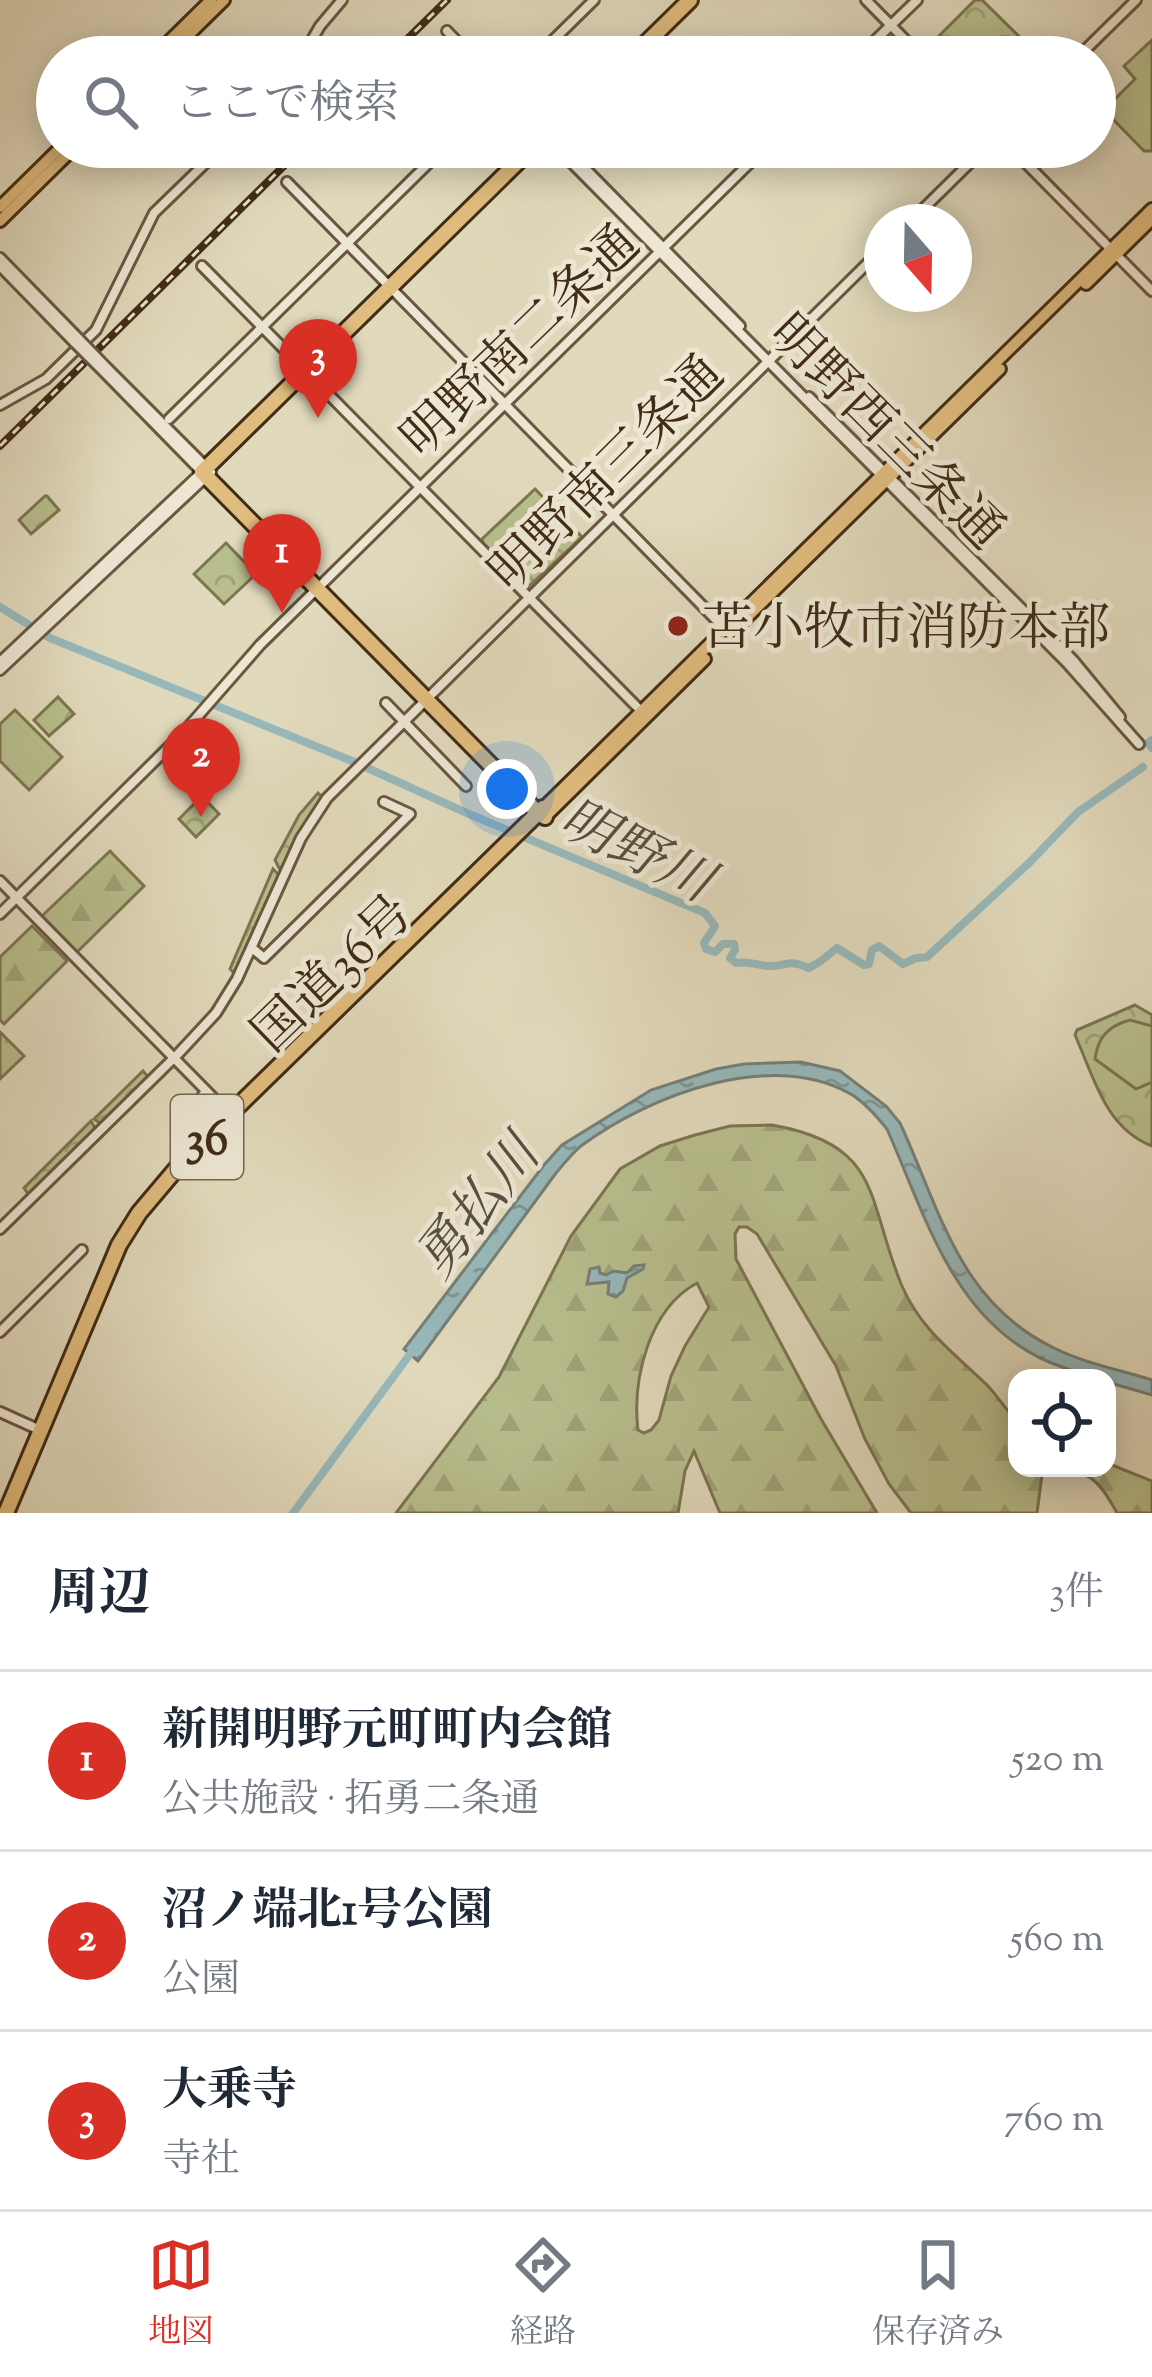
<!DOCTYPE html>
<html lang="ja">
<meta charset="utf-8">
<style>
body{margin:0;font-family:"Sorts Mill Goudy","Noto Serif JP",serif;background:#f2f2f3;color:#1f2937}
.controls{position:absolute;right:36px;bottom:36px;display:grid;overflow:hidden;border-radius:24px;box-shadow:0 6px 30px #0003}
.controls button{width:108px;height:108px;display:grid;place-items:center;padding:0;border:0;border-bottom:3px solid #e0e1e3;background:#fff;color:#1f2937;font:60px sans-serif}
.compass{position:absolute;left:864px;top:204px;width:108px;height:108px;border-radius:50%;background:#fff;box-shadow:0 6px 30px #0003;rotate:160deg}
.you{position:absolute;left:507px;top:789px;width:42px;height:42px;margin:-30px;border:9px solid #fff;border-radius:50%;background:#1a73e8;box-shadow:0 0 0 18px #1a73e833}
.badge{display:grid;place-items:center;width:78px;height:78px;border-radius:50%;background:#d93025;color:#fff;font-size:39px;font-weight:700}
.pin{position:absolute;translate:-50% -99px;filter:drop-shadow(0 3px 6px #0008)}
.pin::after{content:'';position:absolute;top:63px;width:42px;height:36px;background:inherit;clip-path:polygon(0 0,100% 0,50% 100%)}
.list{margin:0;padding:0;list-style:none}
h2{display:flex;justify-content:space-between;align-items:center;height:156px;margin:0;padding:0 48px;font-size:51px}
h2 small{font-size:39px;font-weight:400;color:#747a83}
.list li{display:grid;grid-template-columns:78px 1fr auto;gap:36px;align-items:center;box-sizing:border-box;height:180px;padding:0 48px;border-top:3px solid #e0e1e3}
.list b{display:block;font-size:45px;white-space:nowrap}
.list p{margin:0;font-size:39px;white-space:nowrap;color:#747a83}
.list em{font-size:39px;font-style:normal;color:#747a83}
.icon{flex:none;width:66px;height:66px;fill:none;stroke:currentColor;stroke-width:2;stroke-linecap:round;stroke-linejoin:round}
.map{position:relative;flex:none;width:1152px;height:1513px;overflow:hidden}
.search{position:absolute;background:#fff;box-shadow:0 6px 30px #0003;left:36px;right:36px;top:36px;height:132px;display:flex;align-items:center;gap:30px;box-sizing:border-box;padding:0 42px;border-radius:66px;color:#747a83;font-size:45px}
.sheet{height:696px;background:#fff}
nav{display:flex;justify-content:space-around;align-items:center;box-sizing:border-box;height:168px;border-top:3px solid #e0e1e3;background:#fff;font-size:33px;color:#747a83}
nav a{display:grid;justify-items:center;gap:6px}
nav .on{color:#d93025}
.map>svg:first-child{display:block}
.forest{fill:url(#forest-firs);stroke:#7c7551;stroke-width:3;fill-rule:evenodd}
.park{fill:url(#park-crowns);stroke:#7c7551;stroke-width:3}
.pitch{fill:#b8be8d;stroke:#7c7551;stroke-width:3}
.water{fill:url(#water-ripples);stroke:#758078;stroke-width:3}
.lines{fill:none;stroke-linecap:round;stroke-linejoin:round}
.river{stroke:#97b8ba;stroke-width:8}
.minor-casing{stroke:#69573f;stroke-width:14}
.major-casing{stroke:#412c15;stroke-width:16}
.highway-casing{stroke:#412c15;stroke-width:20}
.minor{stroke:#ece6d3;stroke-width:8}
.major{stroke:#e0bc7e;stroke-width:10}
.highway{stroke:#e0bc7e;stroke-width:14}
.rail-casing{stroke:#412c15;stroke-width:8}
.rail{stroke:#ece6d3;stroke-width:3;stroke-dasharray:9;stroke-linecap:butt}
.minor-bridge-casing{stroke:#69573f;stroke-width:14;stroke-linecap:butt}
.minor-bridge{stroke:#ece6d3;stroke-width:8}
.poi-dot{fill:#8f2418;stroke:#ece6d3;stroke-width:4.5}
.labels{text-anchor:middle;stroke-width:10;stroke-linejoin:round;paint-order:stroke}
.shield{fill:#ece6d3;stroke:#74644e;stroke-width:3}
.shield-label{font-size:48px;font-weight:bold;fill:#412c15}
.street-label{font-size:51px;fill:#412c15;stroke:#ece6d3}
.poi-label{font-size:51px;fill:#412c15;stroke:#ece6d3;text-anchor:start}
.water-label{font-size:54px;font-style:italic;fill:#564f3e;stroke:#ece6d3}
</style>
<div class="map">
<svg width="1152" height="1513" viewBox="0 0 1152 1513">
<defs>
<pattern id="forest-firs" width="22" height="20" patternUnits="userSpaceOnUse" patternTransform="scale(3)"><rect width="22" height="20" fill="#b8be8d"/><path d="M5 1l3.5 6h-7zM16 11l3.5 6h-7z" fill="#9fa379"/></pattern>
<pattern id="park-crowns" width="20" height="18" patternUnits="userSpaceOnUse" patternTransform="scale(3)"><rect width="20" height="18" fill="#b8be8d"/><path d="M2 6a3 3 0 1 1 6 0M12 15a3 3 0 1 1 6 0" fill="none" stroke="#9fa379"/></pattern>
<pattern id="water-ripples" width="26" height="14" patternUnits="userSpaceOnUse" patternTransform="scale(3)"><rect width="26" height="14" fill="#97b8ba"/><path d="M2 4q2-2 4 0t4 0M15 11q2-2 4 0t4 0" fill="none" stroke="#7d9696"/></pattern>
</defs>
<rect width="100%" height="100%" fill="#e1d9bc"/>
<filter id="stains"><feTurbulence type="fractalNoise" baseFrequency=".00167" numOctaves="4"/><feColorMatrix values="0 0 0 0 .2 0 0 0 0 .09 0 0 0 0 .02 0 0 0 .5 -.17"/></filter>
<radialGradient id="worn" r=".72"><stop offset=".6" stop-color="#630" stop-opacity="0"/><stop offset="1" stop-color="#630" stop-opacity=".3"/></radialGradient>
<g class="forest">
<polygon points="110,851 144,886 76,953 41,917"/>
<polygon points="32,926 67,961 4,1024 0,1020 0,957"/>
<path d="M772,1125c112,20 94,75 130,161 19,44 51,66 85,99 11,11 18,25 30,35v48h90v-5l45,18v32h-35c-19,-36 -33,-49 -75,-38l-5,38h-126l-22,-29 -24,-45 -29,-73 -79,-132 -10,-7h-8l-4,7 1,25 85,160 56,94h-157l-26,-62 -9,20 -7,42h-282l103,-136 72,-141 49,-67 40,-23 35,-11 35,-9zM697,1283l12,24 -24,39 -14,30 -12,44 -8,10 -7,3 -6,-3c-6,-51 11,-121 59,-147z"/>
</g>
<g class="park">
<polygon points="975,0 982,0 1040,57 930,57 924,51"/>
<polygon points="535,489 582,537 527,588 483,543 482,539"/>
<polygon points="45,496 47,496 59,510 31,534 19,520"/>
<polygon points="226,543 256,574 224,604 194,574"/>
<polygon points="58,697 74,714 49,736 34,720"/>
<polygon points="318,793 323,798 307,820 283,867 279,868 275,860 299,815"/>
<polygon points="202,796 219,814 196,837 179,819"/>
<polygon points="273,869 280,876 237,973 234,973 230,969"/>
<path d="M1135,1005l17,10v131c-47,-18 -58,-69 -77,-111l2,-5z"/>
<polygon points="0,1032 24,1056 0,1079"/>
<polygon points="143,1071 149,1078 101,1124 94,1119"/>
<polygon points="91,1121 96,1130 28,1194 24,1188"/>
</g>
<g class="pitch">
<polygon points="1152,40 1152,151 1144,151 1104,110 1135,79 1124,66"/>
<polygon points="15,710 62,757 29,790 0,761 0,724"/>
<path d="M1130,1020l22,6v56l-16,7 -41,-30c3,-22 13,-33 35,-39z"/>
</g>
<g class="water">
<path d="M801,1062l39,9 46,35 14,17c41,89 59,179 154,225 30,15 66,22 98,32v15l-45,-13v-4c-16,0 -30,-5 -45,-11 -105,-36 -134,-145 -175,-238 -10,-12 -20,-24 -33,-33 -79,-49 -205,-1 -273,50 -9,7 -17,18 -25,27l-138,188 -14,-12 140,-184 18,-20 89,-55 65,-21 28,-5z"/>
<polygon points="644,1265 643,1269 627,1278 623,1291 616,1297 608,1294 609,1282 587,1284 590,1269 599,1267 600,1273 606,1275 614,1271 627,1273 634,1266"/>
</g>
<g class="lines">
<g class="river">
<path d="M0,607l50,31 302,123 117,53 236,99 10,13 -11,17 2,6 9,3 8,-8h11l1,6 -5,8 6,5c13,-2 20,2 32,3 20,1 17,-8 41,2l12,-7 16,-13 27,17 5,-1 3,-14 7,-4 24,18 13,-6 11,-1 102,-94 49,-51 65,-45"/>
<polyline points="1152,740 1148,743 1152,748"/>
<polyline points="293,1513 416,1346"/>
</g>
<defs>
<g id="minor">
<polyline points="866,0 922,57"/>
<polyline points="447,31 472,57"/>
<polyline points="302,57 320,26 342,0"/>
<polyline points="536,57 594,0"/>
<polyline points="858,57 917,0"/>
<polyline points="1078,57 1136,0"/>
<polyline points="556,147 1068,664 1139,744"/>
<polyline points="564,147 740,326"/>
<polyline points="1010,147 1152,291"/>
<polyline points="287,182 730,634"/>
<polyline points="910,222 986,147"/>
<polyline points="0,258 79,339"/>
<polyline points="0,266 75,343"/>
<polyline points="202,266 643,713"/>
<polyline points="809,397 1073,660 1120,717"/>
<polyline points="0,405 46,379 96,330 154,213 222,147"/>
<polyline points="169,419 445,147"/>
<polyline points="0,662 202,472 106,374"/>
<polyline points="0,670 211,472 109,370"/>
<polyline points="386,703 466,786"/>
<polyline points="0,881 230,1115 233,1122"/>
<polyline points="0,914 184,732 260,645 766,147"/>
<polyline points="252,948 264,958 410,814 384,802"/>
<polyline points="203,1095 227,1118"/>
<polyline points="0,1229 178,1054 216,1013 237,979 301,838 327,798 882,249"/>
<polyline points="0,1332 82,1250"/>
<polyline points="0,1412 42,1431"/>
</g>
<g id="major">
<polyline points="153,57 211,0"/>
<polyline points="166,57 224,0"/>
<polyline points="0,207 61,147"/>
<polyline points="0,221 75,147"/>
<polyline points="1086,284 1152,219"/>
<polyline points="735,629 1000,369"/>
<polyline points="543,808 1152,209"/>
<polyline points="545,817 705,659"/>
</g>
<g id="highway">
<polyline points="632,57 690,0"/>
<polyline points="533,147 202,472 538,813 545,817"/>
<polyline points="6,1513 119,1245 139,1213 188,1155 543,808"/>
</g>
</defs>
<use href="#minor" class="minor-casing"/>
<use href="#major" class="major-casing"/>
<use href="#highway" class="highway-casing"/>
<use href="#minor" class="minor"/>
<use href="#major" class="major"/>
<use href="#highway" class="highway"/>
<defs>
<g id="rail">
<polyline points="389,57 447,0"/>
<polyline points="0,446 303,147"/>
</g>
</defs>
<use href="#rail" class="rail-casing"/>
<use href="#rail" class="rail"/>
<defs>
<g id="minor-bridge">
<polyline points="79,339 109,370"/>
<polyline points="75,343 106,374"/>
</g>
</defs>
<use href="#minor-bridge" class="minor-bridge-casing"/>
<use href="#minor-bridge" class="minor-bridge"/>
</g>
<circle class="poi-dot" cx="678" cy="626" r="12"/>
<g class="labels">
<rect class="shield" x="171" y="1095" width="72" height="84" rx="9"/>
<g class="shield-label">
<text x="207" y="1154">36</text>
</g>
<g class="street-label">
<text transform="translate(519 340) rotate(-44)" y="18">明野南二条通</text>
<text transform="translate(888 431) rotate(45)" y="18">明野西三条通</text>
<text transform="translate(605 472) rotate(-45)" y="18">明野南三条通</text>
<text transform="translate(331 972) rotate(-44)" y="18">国道36号</text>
</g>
<g class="poi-label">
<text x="702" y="644">苫小牧市消防本部</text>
</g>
<g class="water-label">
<text transform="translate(637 849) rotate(26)" y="19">明野川</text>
<text transform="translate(476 1206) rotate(-52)" y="19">勇払川</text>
</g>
</g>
<rect width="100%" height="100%" filter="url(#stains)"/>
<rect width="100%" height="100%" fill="url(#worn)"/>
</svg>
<div class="controls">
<button><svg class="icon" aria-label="locate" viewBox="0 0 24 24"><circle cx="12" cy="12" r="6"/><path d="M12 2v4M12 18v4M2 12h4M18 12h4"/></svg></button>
</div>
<svg class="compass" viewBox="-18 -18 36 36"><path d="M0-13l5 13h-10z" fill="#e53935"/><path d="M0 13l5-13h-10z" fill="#747a83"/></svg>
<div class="you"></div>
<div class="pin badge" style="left:282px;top:613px">1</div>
<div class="pin badge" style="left:201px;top:817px">2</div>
<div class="pin badge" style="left:318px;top:418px">3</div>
<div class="search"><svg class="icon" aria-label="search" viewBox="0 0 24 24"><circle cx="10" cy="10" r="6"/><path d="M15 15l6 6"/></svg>ここで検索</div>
</div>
<section class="sheet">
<h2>周辺<small>3件</small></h2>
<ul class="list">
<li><span class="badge">1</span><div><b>新開明野元町町内会館</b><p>公共施設 · 拓勇二条通</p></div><em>520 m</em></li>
<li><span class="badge">2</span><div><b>沼ノ端北1号公園</b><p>公園</p></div><em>560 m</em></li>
<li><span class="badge">3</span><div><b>大乗寺</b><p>寺社</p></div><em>760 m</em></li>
</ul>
</section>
<nav>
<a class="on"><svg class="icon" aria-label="map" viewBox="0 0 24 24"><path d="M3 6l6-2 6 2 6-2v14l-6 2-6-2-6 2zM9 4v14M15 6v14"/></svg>地図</a>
<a><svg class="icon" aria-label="directions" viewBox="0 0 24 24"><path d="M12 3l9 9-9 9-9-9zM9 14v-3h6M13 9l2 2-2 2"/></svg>経路</a>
<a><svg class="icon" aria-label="saved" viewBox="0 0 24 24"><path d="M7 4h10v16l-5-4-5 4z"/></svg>保存済み</a>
</nav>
